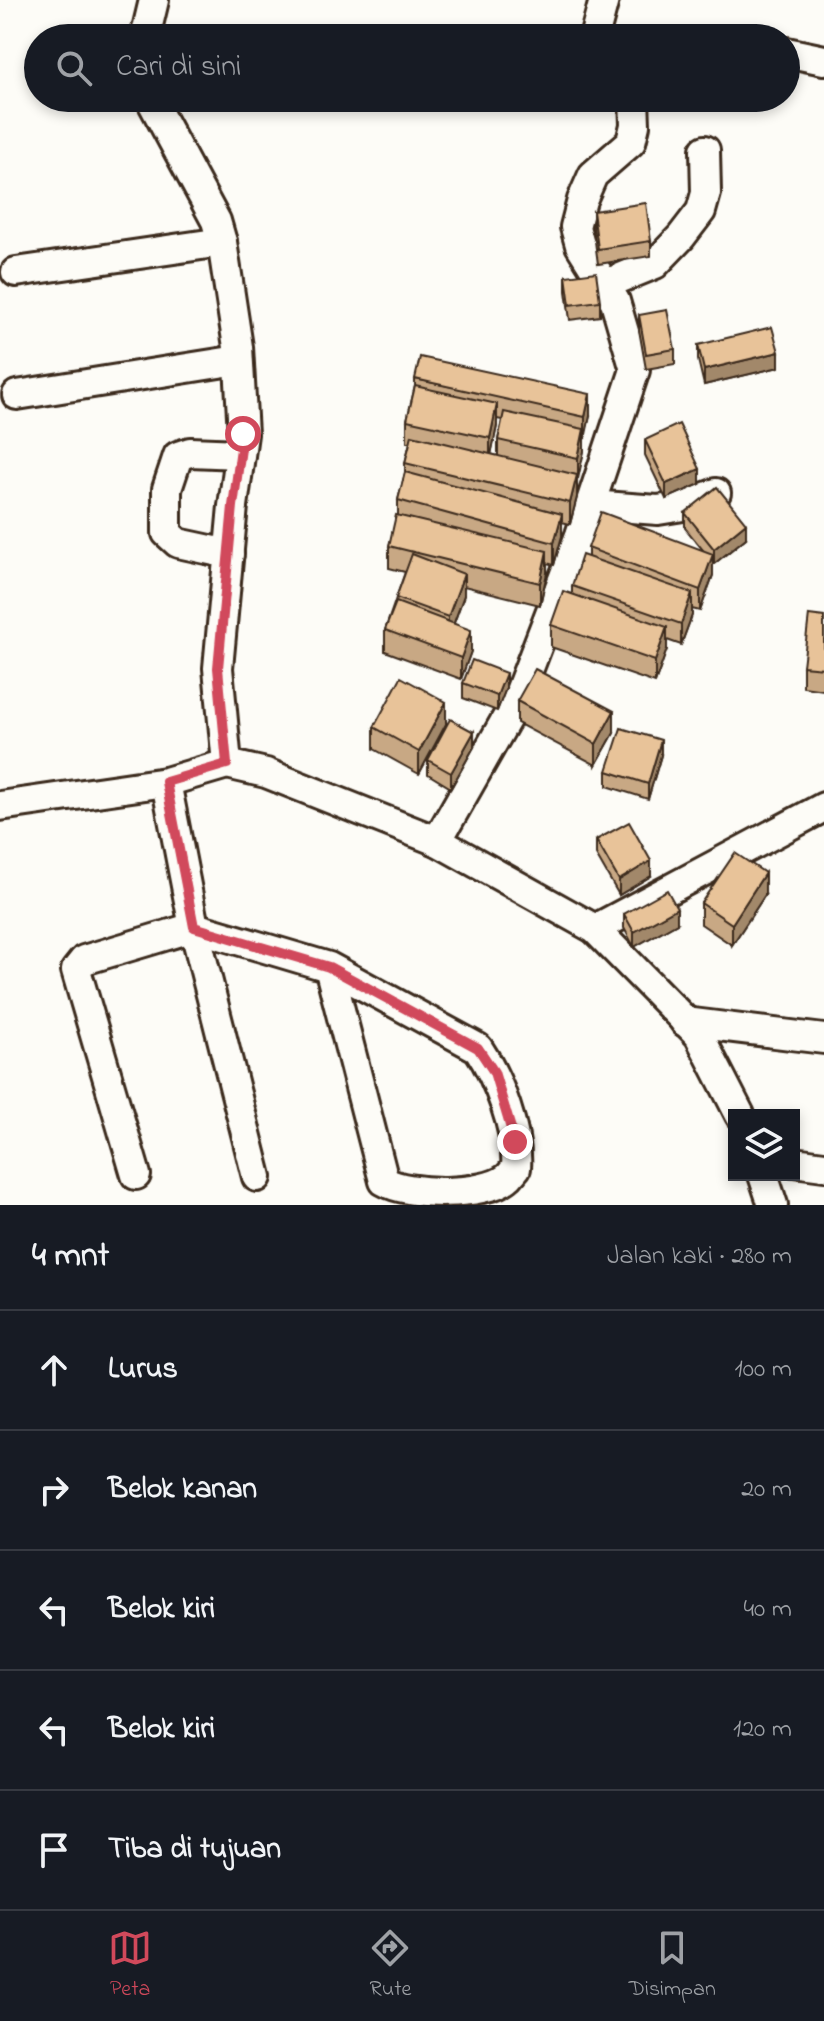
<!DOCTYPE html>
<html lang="id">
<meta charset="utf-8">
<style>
body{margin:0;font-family:"Indie Flower",sans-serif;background:#20242c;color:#f1f3f6}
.controls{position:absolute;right:24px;bottom:24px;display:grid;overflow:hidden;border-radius:0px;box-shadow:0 4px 12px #0003}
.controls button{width:72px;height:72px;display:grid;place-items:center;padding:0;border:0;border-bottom:2px solid #363941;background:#171b24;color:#f1f3f6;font:40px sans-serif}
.stop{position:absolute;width:24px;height:24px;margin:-18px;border:6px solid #d1495b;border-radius:50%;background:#fff}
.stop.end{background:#d1495b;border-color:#fff;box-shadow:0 2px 8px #0008}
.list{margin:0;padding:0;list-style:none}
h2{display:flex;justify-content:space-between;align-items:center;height:104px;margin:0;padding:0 32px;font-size:34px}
h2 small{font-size:26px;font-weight:400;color:#9ea1a6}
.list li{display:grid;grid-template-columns:52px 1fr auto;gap:24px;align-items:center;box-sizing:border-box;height:120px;padding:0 32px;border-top:2px solid #363941}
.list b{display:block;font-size:30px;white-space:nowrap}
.list em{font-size:26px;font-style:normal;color:#9ea1a6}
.icon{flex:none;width:44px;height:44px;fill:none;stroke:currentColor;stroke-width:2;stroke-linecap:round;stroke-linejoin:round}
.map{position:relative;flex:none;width:824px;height:1205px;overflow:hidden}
.search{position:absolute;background:#171b24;box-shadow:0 4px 12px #0003;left:24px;right:24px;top:24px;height:88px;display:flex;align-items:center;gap:20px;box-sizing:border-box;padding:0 28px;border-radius:44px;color:#9ea1a6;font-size:30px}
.sheet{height:704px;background:#171b24}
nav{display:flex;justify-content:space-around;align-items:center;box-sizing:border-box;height:112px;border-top:2px solid #363941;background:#171b24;font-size:22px;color:#9ea1a6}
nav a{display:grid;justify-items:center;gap:4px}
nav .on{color:#d1495b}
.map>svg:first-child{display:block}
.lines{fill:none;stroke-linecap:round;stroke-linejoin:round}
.minor-casing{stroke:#3b2a1e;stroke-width:34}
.minor{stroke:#fdfcf7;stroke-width:28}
.wall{fill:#c8a884;stroke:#3b2a1e;stroke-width:2;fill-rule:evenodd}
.shaded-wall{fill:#a2886b;stroke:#3b2a1e;stroke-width:2}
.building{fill:#e8c399;stroke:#3b2a1e;stroke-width:2}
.route{stroke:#d1495b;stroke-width:10}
</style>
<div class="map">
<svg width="824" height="1205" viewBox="0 0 824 1205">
<rect width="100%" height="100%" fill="#fdfcf7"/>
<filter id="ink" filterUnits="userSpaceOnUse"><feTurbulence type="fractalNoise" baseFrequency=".0125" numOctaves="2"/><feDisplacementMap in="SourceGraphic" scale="16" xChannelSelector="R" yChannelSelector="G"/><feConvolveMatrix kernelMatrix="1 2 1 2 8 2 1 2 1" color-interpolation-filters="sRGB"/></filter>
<g filter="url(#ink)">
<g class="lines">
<defs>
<g id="minor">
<polyline points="145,38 154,0"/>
<polyline points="594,38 604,0"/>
<polyline points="786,52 824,60"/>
<polyline points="150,98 216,221 222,242 238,347 243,434 233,506 218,668 227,764"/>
<polyline points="16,272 222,242"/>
<polyline points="606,284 655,264 681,237 701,211 706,193 705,150"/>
<polyline points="17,395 238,360"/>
<polyline points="590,505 658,510 683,506 716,493"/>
<polyline points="229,554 178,543 167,533 167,489 178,456 190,452 240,454"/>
<polyline points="166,782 194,927 257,1177"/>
<polyline points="0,806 166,782 227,764 266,773 437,841 595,929 699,1035 740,1115"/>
<polyline points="437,841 516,702 580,535 635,370 615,301 580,245 575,227 582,200 593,175 631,142 635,125 634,98"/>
<polyline points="595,929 824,807"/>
<polyline points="685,1022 824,1039"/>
<polyline points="794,1162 824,1166"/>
<path d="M136,1175l-60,-205 8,-10 110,-33 135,40 149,81c20,30 41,84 38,120 -3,3 -5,7 -9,10 -23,18 -98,18 -123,3l-55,-214"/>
<polyline points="763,1175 773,1205"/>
</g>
</defs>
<use href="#minor" class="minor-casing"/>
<use href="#minor" class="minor"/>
</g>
<g class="wall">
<polygon points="593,211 651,241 651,256 598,264 593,226"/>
<polygon points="566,276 600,301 600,316 570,320 566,291"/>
<polygon points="639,315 675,349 675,364 646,369 639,330"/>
<polygon points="698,345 779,367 704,385 698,360"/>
<path d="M415,379l175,37 -6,22v13l-7,28v18l-7,27 -8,-2v14l-8,29 -7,-2v10l-7,32 -76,-19v9l-10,28 17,28 -10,28 -76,-28v-21l20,-58 -16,-4v-22l9,-31v-15l7,-27v-10l5,-21h-3v-22l8,-34zM497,419l5,1 -4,20v16l-7,-2 6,-28z"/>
<polygon points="645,440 700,484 666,499 645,455"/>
<polygon points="685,513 746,538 714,564 713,562 713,575 700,611 692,609 692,615 681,645 667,640 667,649 655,683 551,647 551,625 572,595 572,586 588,557 588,548 703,550 685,528"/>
<polygon points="824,617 824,690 803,687 803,666"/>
<polygon points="463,683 506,688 497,711 463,698"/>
<polygon points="517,701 614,733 596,765 517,723"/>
<polygon points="446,724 419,774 374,749 374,727"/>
<polygon points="474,747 451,788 428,774 428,760"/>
<polygon points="661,755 648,799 607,786 607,771"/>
<polygon points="596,840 651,876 619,895 596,855"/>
<polygon points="765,895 732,945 701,924 701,903"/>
<polygon points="624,914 677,923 634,947 624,928"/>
</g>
<g class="shaded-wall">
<polygon points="779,352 779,367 704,385 704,370"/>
<polygon points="590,394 590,416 585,439 585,417"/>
<polygon points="497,404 497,426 490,460 490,438"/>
<polygon points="584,429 584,451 578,479 578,458"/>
<polygon points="700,469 700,484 666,499 666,484"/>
<polygon points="577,475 577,497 570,524 570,503"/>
<polygon points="562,514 562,536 554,565 554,543"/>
<polygon points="746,523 746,538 714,564 714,549"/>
<polygon points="547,551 547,573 540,605 540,583"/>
<polygon points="713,554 713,575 700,611 700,590"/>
<polygon points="464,574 464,595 448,639 448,617"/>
<polygon points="692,593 692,615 681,645 681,624"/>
<polygon points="667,627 667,649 655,683 655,661"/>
<polygon points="471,630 471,651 461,679 461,658"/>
<polygon points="506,673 506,688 497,711 497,696"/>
<polygon points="446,702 446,724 419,774 419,752"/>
<polygon points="614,711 614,733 596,765 596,744"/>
<polygon points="474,732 474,747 451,788 451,773"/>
<polygon points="661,740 661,755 648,799 648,784"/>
<polygon points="651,861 651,876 619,895 619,880"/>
<polygon points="765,873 765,895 732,945 732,924"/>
<polygon points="677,908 677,923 634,947 634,932"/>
</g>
<g class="building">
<polygon points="646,203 651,241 598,249 593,211"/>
<polygon points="596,272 600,301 570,305 566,276"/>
<polygon points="667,310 675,349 646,354 639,315"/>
<polygon points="772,327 779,352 704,370 698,345"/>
<polygon points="420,357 590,394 585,417 415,379"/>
<polygon points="415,386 497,404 490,438 407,420"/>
<polygon points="504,412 584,429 578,458 498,440"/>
<polygon points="679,424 700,469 666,484 645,440"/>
<polygon points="412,435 577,475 570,503 405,463"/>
<polygon points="405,472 562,514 554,543 398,500"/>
<polygon points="717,487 746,523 714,549 685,513"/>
<polygon points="601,512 713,554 700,590 588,548"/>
<polygon points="396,515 547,551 540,583 389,546"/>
<polygon points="412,554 464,574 448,617 396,598"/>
<polygon points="582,555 692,593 681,624 572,586"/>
<polygon points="563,591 667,627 655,661 551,625"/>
<polygon points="396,602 471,630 461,658 385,630"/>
<polygon points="809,615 824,617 824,668 803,666"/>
<polygon points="472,660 506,673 497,696 463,683"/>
<polygon points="535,669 614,711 596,744 517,701"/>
<polygon points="401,677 446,702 419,752 374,727"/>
<polygon points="450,719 474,732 451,773 428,760"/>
<polygon points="621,728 661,740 648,784 607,771"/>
<polygon points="629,822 651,861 619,880 596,840"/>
<polygon points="735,853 765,873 732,924 701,903"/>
<polygon points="667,890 677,908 634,932 624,914"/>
</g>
</g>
<g class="lines" filter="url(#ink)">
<polyline class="route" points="243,434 233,506 218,668 227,764 166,782 194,927 329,967 478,1048 494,1072 515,1142"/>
</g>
</svg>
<div class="controls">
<button><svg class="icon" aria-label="layers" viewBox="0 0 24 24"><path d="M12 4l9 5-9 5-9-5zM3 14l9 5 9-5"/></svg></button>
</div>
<div class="stop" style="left:243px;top:434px"></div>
<div class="stop end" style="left:515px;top:1142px"></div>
<div class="search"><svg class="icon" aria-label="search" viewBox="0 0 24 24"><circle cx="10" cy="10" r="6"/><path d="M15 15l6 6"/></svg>Cari di sini</div>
</div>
<section class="sheet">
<h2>4 mnt<small>Jalan kaki · 280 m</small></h2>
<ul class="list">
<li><svg class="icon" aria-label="ahead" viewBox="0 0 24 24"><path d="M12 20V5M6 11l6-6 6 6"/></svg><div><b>Lurus</b></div><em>100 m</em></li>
<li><svg class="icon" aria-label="right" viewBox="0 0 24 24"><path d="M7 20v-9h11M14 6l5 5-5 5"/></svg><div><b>Belok kanan</b></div><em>20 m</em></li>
<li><svg class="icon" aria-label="left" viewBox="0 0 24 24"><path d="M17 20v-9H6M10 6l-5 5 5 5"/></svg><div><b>Belok kiri</b></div><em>40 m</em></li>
<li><svg class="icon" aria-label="left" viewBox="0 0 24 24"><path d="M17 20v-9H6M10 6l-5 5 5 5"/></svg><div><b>Belok kiri</b></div><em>120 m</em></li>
<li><svg class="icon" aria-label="arrive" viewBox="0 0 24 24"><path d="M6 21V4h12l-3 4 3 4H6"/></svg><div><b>Tiba di tujuan</b></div></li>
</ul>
</section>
<nav>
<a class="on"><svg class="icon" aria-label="map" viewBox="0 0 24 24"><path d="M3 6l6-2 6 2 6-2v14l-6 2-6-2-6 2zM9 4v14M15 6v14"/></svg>Peta</a>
<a><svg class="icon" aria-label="directions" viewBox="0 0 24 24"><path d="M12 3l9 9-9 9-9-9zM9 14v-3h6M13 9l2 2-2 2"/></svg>Rute</a>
<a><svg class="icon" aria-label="saved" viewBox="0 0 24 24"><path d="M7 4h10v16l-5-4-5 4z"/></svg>Disimpan</a>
</nav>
